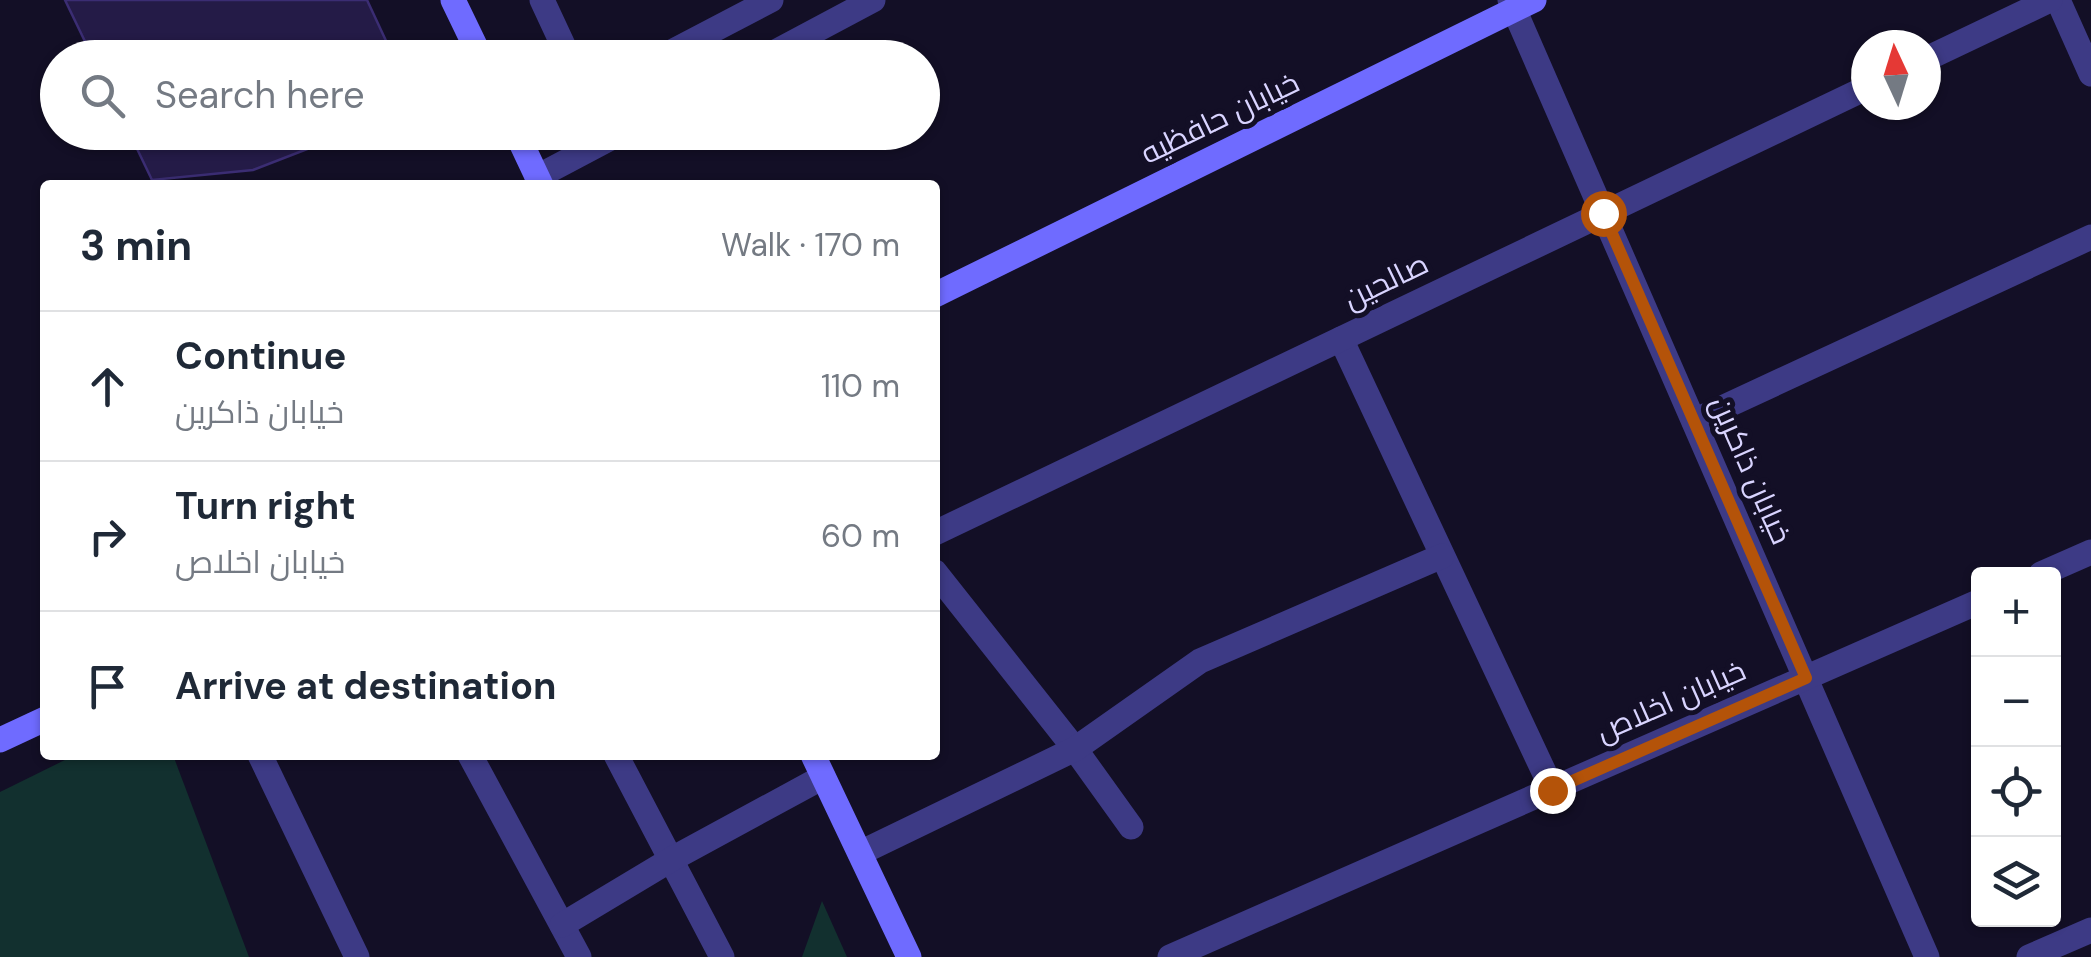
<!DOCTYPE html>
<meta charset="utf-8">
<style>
body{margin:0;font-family:"DM Sans",Cairo,sans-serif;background:#f2f2f3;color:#1f2937}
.controls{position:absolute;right:30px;bottom:30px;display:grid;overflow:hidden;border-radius:10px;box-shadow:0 2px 8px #0004}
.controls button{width:90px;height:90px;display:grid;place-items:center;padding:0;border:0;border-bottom:2px solid #e0e1e3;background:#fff;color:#1f2937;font:50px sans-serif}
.compass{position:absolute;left:1851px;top:30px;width:90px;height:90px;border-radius:50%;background:#fff;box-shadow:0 2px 8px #0004;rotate:356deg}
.stop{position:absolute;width:30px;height:30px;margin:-22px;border:8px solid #b45309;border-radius:50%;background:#fff}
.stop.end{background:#b45309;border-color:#fff;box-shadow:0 2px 10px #0008}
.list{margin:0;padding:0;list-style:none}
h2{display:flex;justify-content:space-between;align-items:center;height:130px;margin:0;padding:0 40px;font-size:42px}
h2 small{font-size:32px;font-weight:400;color:#747a83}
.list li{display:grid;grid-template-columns:65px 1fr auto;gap:30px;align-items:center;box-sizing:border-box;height:150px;padding:0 40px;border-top:2px solid #e0e1e3}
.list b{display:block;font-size:38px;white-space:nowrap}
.list p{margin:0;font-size:32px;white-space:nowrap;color:#747a83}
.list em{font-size:32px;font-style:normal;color:#747a83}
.icon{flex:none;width:55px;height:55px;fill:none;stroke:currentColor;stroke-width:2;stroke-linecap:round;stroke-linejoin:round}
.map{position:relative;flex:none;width:2091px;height:957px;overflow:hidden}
.search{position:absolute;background:#fff;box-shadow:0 2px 8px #0004;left:40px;top:40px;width:900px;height:110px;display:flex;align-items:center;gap:25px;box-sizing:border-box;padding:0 35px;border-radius:55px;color:#747a83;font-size:38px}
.panel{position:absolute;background:#fff;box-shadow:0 2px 8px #0004;left:40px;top:180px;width:900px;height:580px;border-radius:10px}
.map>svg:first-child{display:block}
.green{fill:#12302f}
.building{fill:#241b47;stroke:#3b2d73;stroke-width:2.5}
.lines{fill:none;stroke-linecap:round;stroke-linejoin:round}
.street{stroke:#3d3a85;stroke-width:25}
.secondary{stroke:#6f6bff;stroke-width:25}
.route{stroke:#b45309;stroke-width:12}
.labels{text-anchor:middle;stroke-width:10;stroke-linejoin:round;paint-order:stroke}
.street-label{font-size:30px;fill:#d9d4ff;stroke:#130f26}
</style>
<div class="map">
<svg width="2091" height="957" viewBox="0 0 2091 957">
<rect width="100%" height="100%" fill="#130f26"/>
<g class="green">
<polygon points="75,755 173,755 249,957 0,957 0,792"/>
<polygon points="822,901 847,957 802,957"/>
</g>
<g class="building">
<polygon points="65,0 367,0 394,58 93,58"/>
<polygon points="129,132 334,132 333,139 253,170 152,180"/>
</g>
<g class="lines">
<g class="street">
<polyline points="542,0 569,58"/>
<polyline points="1510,0 1927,957"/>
<polyline points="2058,0 2091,74"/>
<polyline points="660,58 771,0"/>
<polyline points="764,58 873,0"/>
<polyline points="1926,59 2050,0"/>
<polyline points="537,177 622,132"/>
<polyline points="1341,339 1552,789"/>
<polyline points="1694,421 2091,237"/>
<polyline points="935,533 1866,88"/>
<polyline points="935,572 1075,749 1131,827"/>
<polyline points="2041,574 2091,552"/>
<polyline points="260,755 357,957"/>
<polyline points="470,755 579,957"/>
<polyline points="616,755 722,957"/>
<polyline points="860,853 1075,749 1200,661 1442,556"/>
<polyline points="562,925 672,859 823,777"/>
<polyline points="1170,957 1978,602"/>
<polyline points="2029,957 2091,930"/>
</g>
<g class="secondary">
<polyline points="453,0 481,58"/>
<polyline points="516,132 541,185"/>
<polyline points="935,295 1534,0"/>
<polyline points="0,740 45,719"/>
<polyline points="813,755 909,957"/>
</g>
</g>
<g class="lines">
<polyline class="route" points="1552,790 1806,678 1603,213"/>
</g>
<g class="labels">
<g class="street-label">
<text transform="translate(1220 118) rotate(-26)" y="10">خیابان حافظیه</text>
<text transform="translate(1386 281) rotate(-26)" y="10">صالحین</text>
<text transform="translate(1751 470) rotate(66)" y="10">خیابان ذاکرین</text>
<text transform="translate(1671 701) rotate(-24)" y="10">خیابان اخلاص</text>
</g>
</g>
</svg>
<div class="controls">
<button>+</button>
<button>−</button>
<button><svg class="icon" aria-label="locate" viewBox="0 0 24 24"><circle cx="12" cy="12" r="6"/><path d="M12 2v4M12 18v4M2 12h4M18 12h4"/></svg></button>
<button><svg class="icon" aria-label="layers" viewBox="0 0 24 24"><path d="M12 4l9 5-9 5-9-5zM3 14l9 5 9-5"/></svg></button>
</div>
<svg class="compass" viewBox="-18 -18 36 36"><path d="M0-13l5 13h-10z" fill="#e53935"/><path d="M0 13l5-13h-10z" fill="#747a83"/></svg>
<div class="stop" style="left:1603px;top:213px"></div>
<div class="stop end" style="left:1552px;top:790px"></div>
<div class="search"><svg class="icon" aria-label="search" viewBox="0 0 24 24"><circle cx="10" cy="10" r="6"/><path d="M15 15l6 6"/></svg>Search here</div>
<section class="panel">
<h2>3 min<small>Walk · 170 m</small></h2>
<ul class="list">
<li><svg class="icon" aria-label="ahead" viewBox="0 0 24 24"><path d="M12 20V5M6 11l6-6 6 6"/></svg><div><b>Continue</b><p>خیابان ذاکرین</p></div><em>110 m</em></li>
<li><svg class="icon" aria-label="right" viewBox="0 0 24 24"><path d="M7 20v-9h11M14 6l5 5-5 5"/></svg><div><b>Turn right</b><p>خیابان اخلاص</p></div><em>60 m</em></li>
<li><svg class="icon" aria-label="arrive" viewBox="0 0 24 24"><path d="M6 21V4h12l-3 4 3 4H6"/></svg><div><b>Arrive at destination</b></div></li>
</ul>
</section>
</div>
